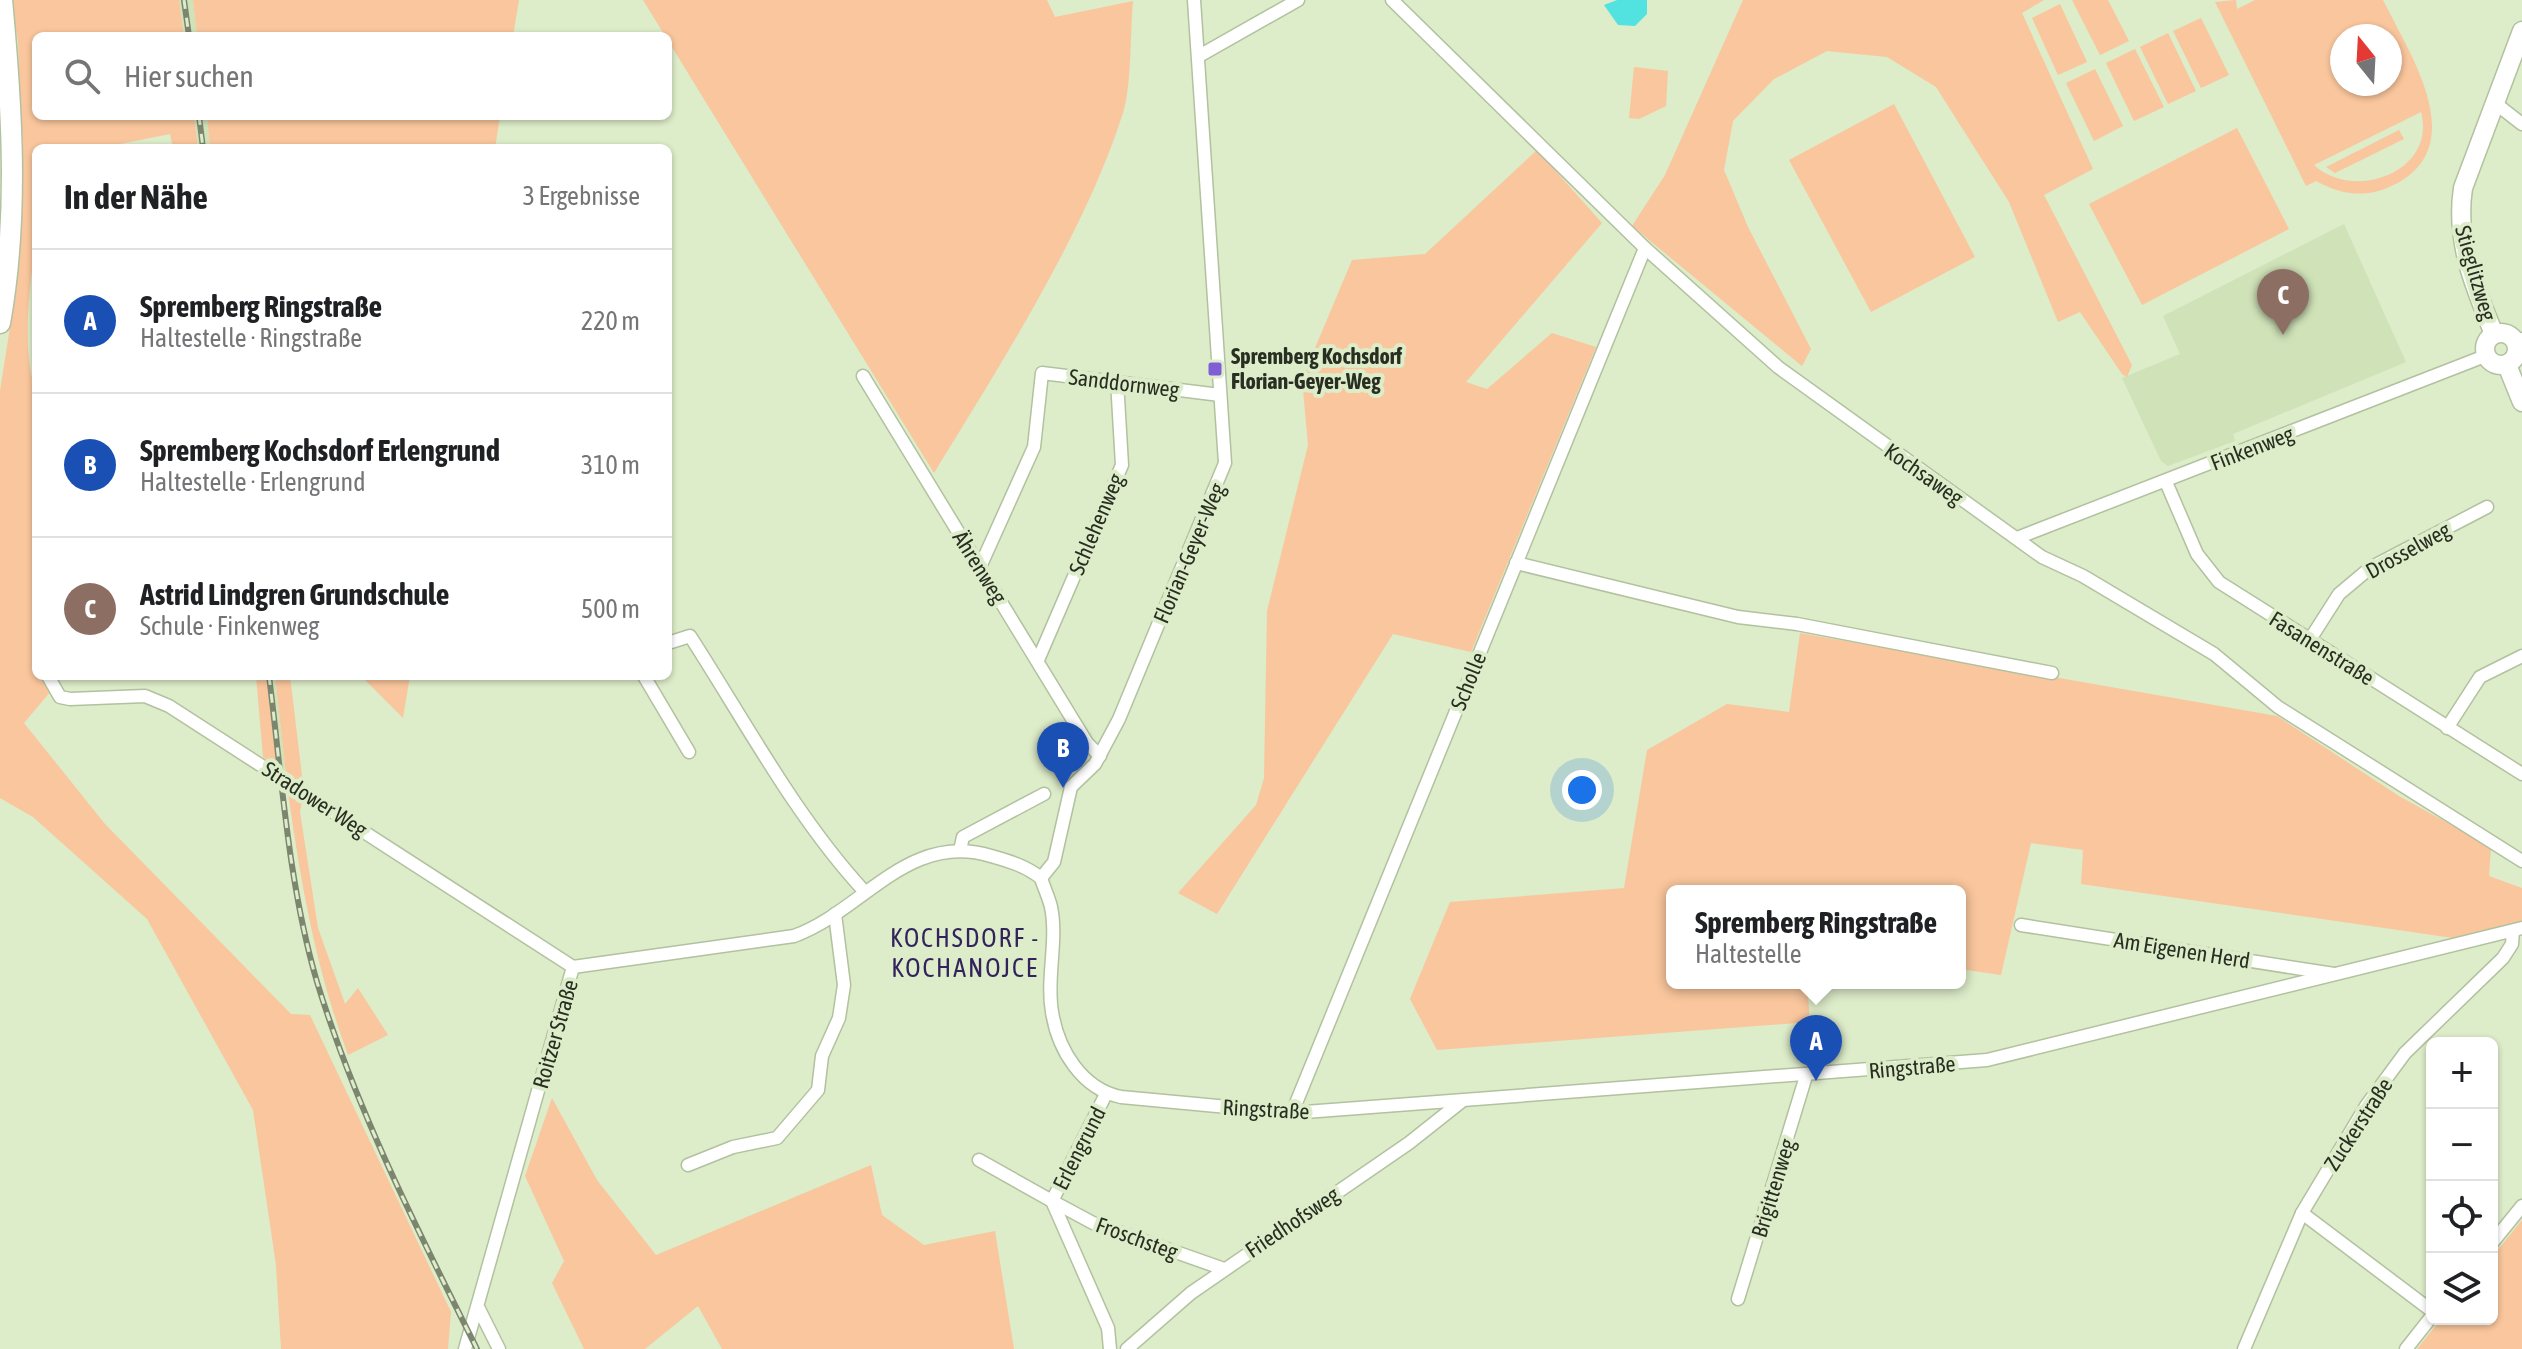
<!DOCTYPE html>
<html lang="de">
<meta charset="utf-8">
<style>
body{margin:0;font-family:"Asap Condensed",sans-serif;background:#f2f2f2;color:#202124}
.controls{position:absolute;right:24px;bottom:24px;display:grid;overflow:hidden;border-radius:12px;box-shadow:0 2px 6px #0004}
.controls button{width:72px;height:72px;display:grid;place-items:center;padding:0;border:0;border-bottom:2px solid #e0e0e0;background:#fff;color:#202124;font:40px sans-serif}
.compass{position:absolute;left:2330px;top:24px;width:72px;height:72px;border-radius:50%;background:#fff;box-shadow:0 2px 6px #0004;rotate:342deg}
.you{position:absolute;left:1582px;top:790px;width:28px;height:28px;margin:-20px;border:6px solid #fff;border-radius:50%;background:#1a73e8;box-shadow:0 0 0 12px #1a73e833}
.badge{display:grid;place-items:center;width:52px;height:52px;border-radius:50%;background:#7c3aed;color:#fff;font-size:26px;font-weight:700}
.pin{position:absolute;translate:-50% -66px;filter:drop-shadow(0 2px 4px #0008)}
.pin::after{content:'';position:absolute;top:42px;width:28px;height:24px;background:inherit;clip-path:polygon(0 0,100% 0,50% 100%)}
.popup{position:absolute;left:1666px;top:885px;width:300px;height:104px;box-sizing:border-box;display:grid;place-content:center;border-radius:12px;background:#fff;filter:drop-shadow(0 2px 6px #0005);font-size:26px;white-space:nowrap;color:#757577}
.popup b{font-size:30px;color:#202124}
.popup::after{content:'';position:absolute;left:50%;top:100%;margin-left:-16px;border:16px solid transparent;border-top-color:#fff}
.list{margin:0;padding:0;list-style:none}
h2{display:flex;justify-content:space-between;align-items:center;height:104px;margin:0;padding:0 32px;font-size:34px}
h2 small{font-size:26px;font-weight:400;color:#757577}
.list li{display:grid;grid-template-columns:52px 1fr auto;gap:24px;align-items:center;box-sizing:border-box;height:144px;padding:0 32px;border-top:2px solid #e0e0e0}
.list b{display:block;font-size:30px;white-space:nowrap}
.list p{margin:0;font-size:26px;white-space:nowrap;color:#757577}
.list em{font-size:26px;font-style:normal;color:#757577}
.icon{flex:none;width:44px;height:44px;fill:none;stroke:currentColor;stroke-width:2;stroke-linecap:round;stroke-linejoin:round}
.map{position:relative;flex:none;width:2522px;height:1349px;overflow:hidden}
.search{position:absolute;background:#fff;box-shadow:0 2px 6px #0004;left:32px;top:32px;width:640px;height:88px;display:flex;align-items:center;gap:20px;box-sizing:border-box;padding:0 28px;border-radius:12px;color:#757577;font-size:30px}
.panel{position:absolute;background:#fff;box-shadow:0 2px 6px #0004;left:32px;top:144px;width:640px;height:536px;border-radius:12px}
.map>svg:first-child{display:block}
.built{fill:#d0e2b8}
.green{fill:#f9c69d;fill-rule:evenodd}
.water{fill:#52e3e0}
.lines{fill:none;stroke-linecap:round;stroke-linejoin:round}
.street-casing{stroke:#b2c19f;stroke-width:15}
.secondary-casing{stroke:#b2c19f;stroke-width:21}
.primary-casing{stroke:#b2c19f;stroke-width:23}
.street{stroke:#fff;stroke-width:12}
.secondary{stroke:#fff;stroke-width:18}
.primary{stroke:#fff;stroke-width:20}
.rail-casing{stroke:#7c866f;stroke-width:6}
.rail{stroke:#ddecc9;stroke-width:3;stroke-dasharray:9;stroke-linecap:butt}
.poi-dot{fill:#7f5ed8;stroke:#ddecc9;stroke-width:3}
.labels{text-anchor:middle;stroke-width:8;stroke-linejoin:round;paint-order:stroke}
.street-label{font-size:22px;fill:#282e21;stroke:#ddecc9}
.poi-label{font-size:22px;font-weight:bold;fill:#282e21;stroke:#ddecc9;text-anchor:start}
.quarter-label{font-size:26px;letter-spacing:2px;fill:#33235d;stroke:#ddecc9}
</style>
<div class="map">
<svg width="2522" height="1349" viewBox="0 0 2522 1349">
<rect width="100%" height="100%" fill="#ddecc9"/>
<g class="built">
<polygon points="179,0 193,0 197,36 184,36"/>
<polygon points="194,116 207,116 210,148 198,148"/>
<polygon points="2344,224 2406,362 2233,434 2235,441 2168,466 2161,461 2122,378 2180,354 2163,316"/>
<polygon points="265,676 275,676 286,774 277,767"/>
</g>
<g class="green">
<path d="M11,0h168l5,36h-148v80h158l4,32h-25l-3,-14 -70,14h-64c0,29 2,58 0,86 -5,53 -16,107 0,159v283h18l3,8 -33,39 81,101 186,190 19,1 141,297 -3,37h-167l-5,-84 -23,-155 -106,-191 -114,-102 -33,-19v-407l16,-102 6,-127 -4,-120z"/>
<polygon points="193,0 519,0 513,36 197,36"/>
<path d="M643,0h404l8,17 78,-16c-3,31 -1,87 -11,115 -39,120 -122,249 -188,357z"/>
<polygon points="1743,0 2044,0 2022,13 2093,169 2044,195 2132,365 2127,377 2122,374 2080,312 2058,322 2009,202 1936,87 1887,57 1827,51 1774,79 1733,121 1724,170 1748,227 1811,349 1802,366 1632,226 1665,175"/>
<polygon points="2072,0 2108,0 2129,41 2100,55"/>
<path d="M2236,0l1,9 18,-9h128c27,55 93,151 4,188 -24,10 -48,6 -71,-7l-10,5 -91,-184zM2342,36h48v48h-48zM2421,112c16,60 -67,90 -107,53z"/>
<polygon points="2060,4 2087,62 2058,75 2032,18"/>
<polygon points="2201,18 2229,75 2201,88 2173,31"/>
<polygon points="2168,33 2196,91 2168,104 2140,47"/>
<polygon points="2135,49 2164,107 2134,121 2106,63"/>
<polygon points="1634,67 1668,71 1666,106 1639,119 1629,118"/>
<polygon points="2095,69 2123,126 2094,141 2066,83"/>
<polygon points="1894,104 1975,257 1871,312 1789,160"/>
<polygon points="207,116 500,116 495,148 210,148"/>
<polygon points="2237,128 2289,229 2142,305 2089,204"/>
<polygon points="2399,130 2404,139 2335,173 2326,167"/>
<polygon points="1537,150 1602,223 1466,382 1487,389 1552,333 1596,347 1471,652 1393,634 1217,914 1178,893 1256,805 1264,778 1267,611 1308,445 1302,379 1352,260 1425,254"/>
<polygon points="1800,633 2277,716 2399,796 2491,847 2489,876 2522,888 2522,921 2453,938 2081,884 2083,850 2031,843 2001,975 1960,969 1960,891 1672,891 1672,983 1807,983 1810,1022 1437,1050 1410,999 1450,902 1624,888 1647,750 1727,704 1789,712"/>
<polygon points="256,676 266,676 277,767 263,757"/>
<polygon points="275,676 290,676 303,784 286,774"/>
<polygon points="361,676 410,676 403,718"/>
<path d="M287,785l16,12 -3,15 18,116 27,76 13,-16 30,47 -40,20c-34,-93 -47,-172 -61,-270z"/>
<polygon points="552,1098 597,1180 656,1255 871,1165 882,1215 924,1245 995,1231 1014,1349 722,1349 698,1306 645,1349 584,1349 552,1283 564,1261 525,1176"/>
<polygon points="2522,1220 2522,1349 2417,1349 2441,1319 2492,1319 2492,1257"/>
</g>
<polygon class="water" points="1617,0 1647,0 1647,14 1635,26 1618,25 1604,5"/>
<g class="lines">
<defs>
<g id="street">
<polyline points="1392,0 1645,248 1778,367 2042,557 2083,576 2214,654 2278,707 2522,861"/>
<polyline points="1199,56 1298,0"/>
<polyline points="2495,103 2522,124"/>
<polyline points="2515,342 2522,339"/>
<polyline points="863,376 1087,743 1100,756"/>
<polyline points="2166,482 2197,554 2219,582 2522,774"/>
<polyline points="2017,538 2485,356"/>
<polyline points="1516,563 1738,617 1797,624 2052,673"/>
<polyline points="980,567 1034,447 1042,373 1220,395"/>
<polyline points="2309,641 2339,594 2370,568 2487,507"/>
<path d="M668,643l22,-7c55,85 105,180 174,255"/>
<polyline points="1038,660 1122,465 1117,381"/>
<polyline points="48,676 60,697 70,699 145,696 169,706 573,967"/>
<polyline points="644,676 689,752"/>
<polyline points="2447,728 2480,677 2522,656"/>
<polyline points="960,850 963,837 1044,794"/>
<path d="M1041,878c3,10 8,20 10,29 7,34 -5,71 1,105 6,38 30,77 69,85l171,16 695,-53 535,-132"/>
<polyline points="1041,878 1054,862 1071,787 1095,764 1119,719 1225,463 1194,0"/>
<polyline points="2021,925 2334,974"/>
<polyline points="1106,1094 1052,1201 1093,1223 1224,1269"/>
<polyline points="1292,1113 1645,248"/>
<polyline points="979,1160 1052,1201 1108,1328 1110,1349"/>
<polyline points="688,1165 733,1147 777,1138 818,1090 822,1056 839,1018 844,985 835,914"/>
<polyline points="2302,1213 2432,1311"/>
<polyline points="2492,1243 2522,1206"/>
<polyline points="1738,1299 1806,1076"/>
<polyline points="479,1309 499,1349"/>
<path d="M465,1349l108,-382 221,-31c69,-25 114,-105 197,-80 18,5 35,10 50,22"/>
<polyline points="1127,1349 1191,1293 1409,1143 1462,1101"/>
<polyline points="2244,1349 2302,1213 2366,1106 2405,1053 2503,958 2512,944 2513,931"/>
<polyline points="2406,1349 2432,1316"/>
</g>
<g id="secondary">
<circle cx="2501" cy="349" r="16"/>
<path d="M2494,334c-20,-48 -39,-93 -31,-146l59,-157"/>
<polyline points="2507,365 2522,402"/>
</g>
<path id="primary" d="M0,323c19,-106 12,-216 2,-323"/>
</defs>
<use href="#street" class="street-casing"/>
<use href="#secondary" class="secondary-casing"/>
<use href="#primary" class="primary-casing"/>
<use href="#street" class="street"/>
<use href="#secondary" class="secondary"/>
<use href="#primary" class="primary"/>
<defs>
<g id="rail">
<polyline points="184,0 189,36"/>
<polyline points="199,116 203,148"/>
<path d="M269,676c13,102 19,207 48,306 39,127 101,249 160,367"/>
</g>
</defs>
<use href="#rail" class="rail-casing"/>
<use href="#rail" class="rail"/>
</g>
<rect class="poi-dot" x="1207" y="361" width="16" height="16" rx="4"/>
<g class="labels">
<g class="street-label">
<text transform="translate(2476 273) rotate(74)" y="8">Stieglitzweg</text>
<text transform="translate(1124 383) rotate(7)" y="8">Sanddornweg</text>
<text transform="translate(2252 448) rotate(-21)" y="8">Finkenweg</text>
<text transform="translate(1924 474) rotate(35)" y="8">Kochsaweg</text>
<text transform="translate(1096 524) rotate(-67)" y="8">Schlehenweg</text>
<text transform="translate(2408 550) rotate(-29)" y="8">Drosselweg</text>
<text transform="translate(1189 553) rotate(-67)" y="8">Florian-Geyer-Weg</text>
<text transform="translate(980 567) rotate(58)" y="8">Ährenweg</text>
<text transform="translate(2322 648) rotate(32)" y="8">Fasanenstraße</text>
<text transform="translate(1468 681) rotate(-68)" y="8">Scholle</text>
<text transform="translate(315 799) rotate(33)" y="8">Stradower Weg</text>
<text transform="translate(2182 950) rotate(9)" y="8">Am Eigenen Herd</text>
<text transform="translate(555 1034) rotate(-74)" y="8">Roitzer Straße</text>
<text transform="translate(1912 1067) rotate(-5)" y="8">Ringstraße</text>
<text transform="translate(1266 1109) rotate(3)" y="8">Ringstraße</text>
<text transform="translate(2358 1124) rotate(-57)" y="8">Zuckerstraße</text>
<text transform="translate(1079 1148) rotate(-63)" y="8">Erlengrund</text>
<text transform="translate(1773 1188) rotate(-73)" y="8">Brigittenweg</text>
<text transform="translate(1292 1222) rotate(-34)" y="8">Friedhofsweg</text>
<text transform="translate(1137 1238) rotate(20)" y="8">Froschsteg</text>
</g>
<g class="poi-label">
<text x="1231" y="364">Spremberg Kochsdorf<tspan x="1231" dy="25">Florian-Geyer-Weg</tspan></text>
</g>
<g class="quarter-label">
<text x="965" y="947">KOCHSDORF -<tspan x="965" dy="30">KOCHANOJCE</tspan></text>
</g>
</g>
</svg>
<div class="controls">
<button>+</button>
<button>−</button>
<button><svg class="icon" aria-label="locate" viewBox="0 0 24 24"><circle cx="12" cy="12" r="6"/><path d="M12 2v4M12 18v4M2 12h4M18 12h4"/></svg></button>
<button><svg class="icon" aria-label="layers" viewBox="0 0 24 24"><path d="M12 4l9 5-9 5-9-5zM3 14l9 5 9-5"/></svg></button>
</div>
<svg class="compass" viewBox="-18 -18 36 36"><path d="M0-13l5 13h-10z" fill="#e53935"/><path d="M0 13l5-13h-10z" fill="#757577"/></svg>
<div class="you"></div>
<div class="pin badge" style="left:1816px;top:1081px;background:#1a4fb4">A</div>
<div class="popup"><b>Spremberg Ringstraße</b>Haltestelle</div>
<div class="pin badge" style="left:1063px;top:788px;background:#1a4fb4">B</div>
<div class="pin badge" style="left:2283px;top:335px;background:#8d6e63">C</div>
<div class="search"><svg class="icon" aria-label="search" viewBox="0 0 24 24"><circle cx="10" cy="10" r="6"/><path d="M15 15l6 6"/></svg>Hier suchen</div>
<section class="panel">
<h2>In der Nähe<small>3 Ergebnisse</small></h2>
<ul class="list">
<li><span class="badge" style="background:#1a4fb4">A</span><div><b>Spremberg Ringstraße</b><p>Haltestelle · Ringstraße</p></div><em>220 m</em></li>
<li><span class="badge" style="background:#1a4fb4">B</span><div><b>Spremberg Kochsdorf Erlengrund</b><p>Haltestelle · Erlengrund</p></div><em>310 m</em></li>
<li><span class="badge" style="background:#8d6e63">C</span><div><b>Astrid Lindgren Grundschule</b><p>Schule · Finkenweg</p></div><em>500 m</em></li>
</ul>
</section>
</div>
